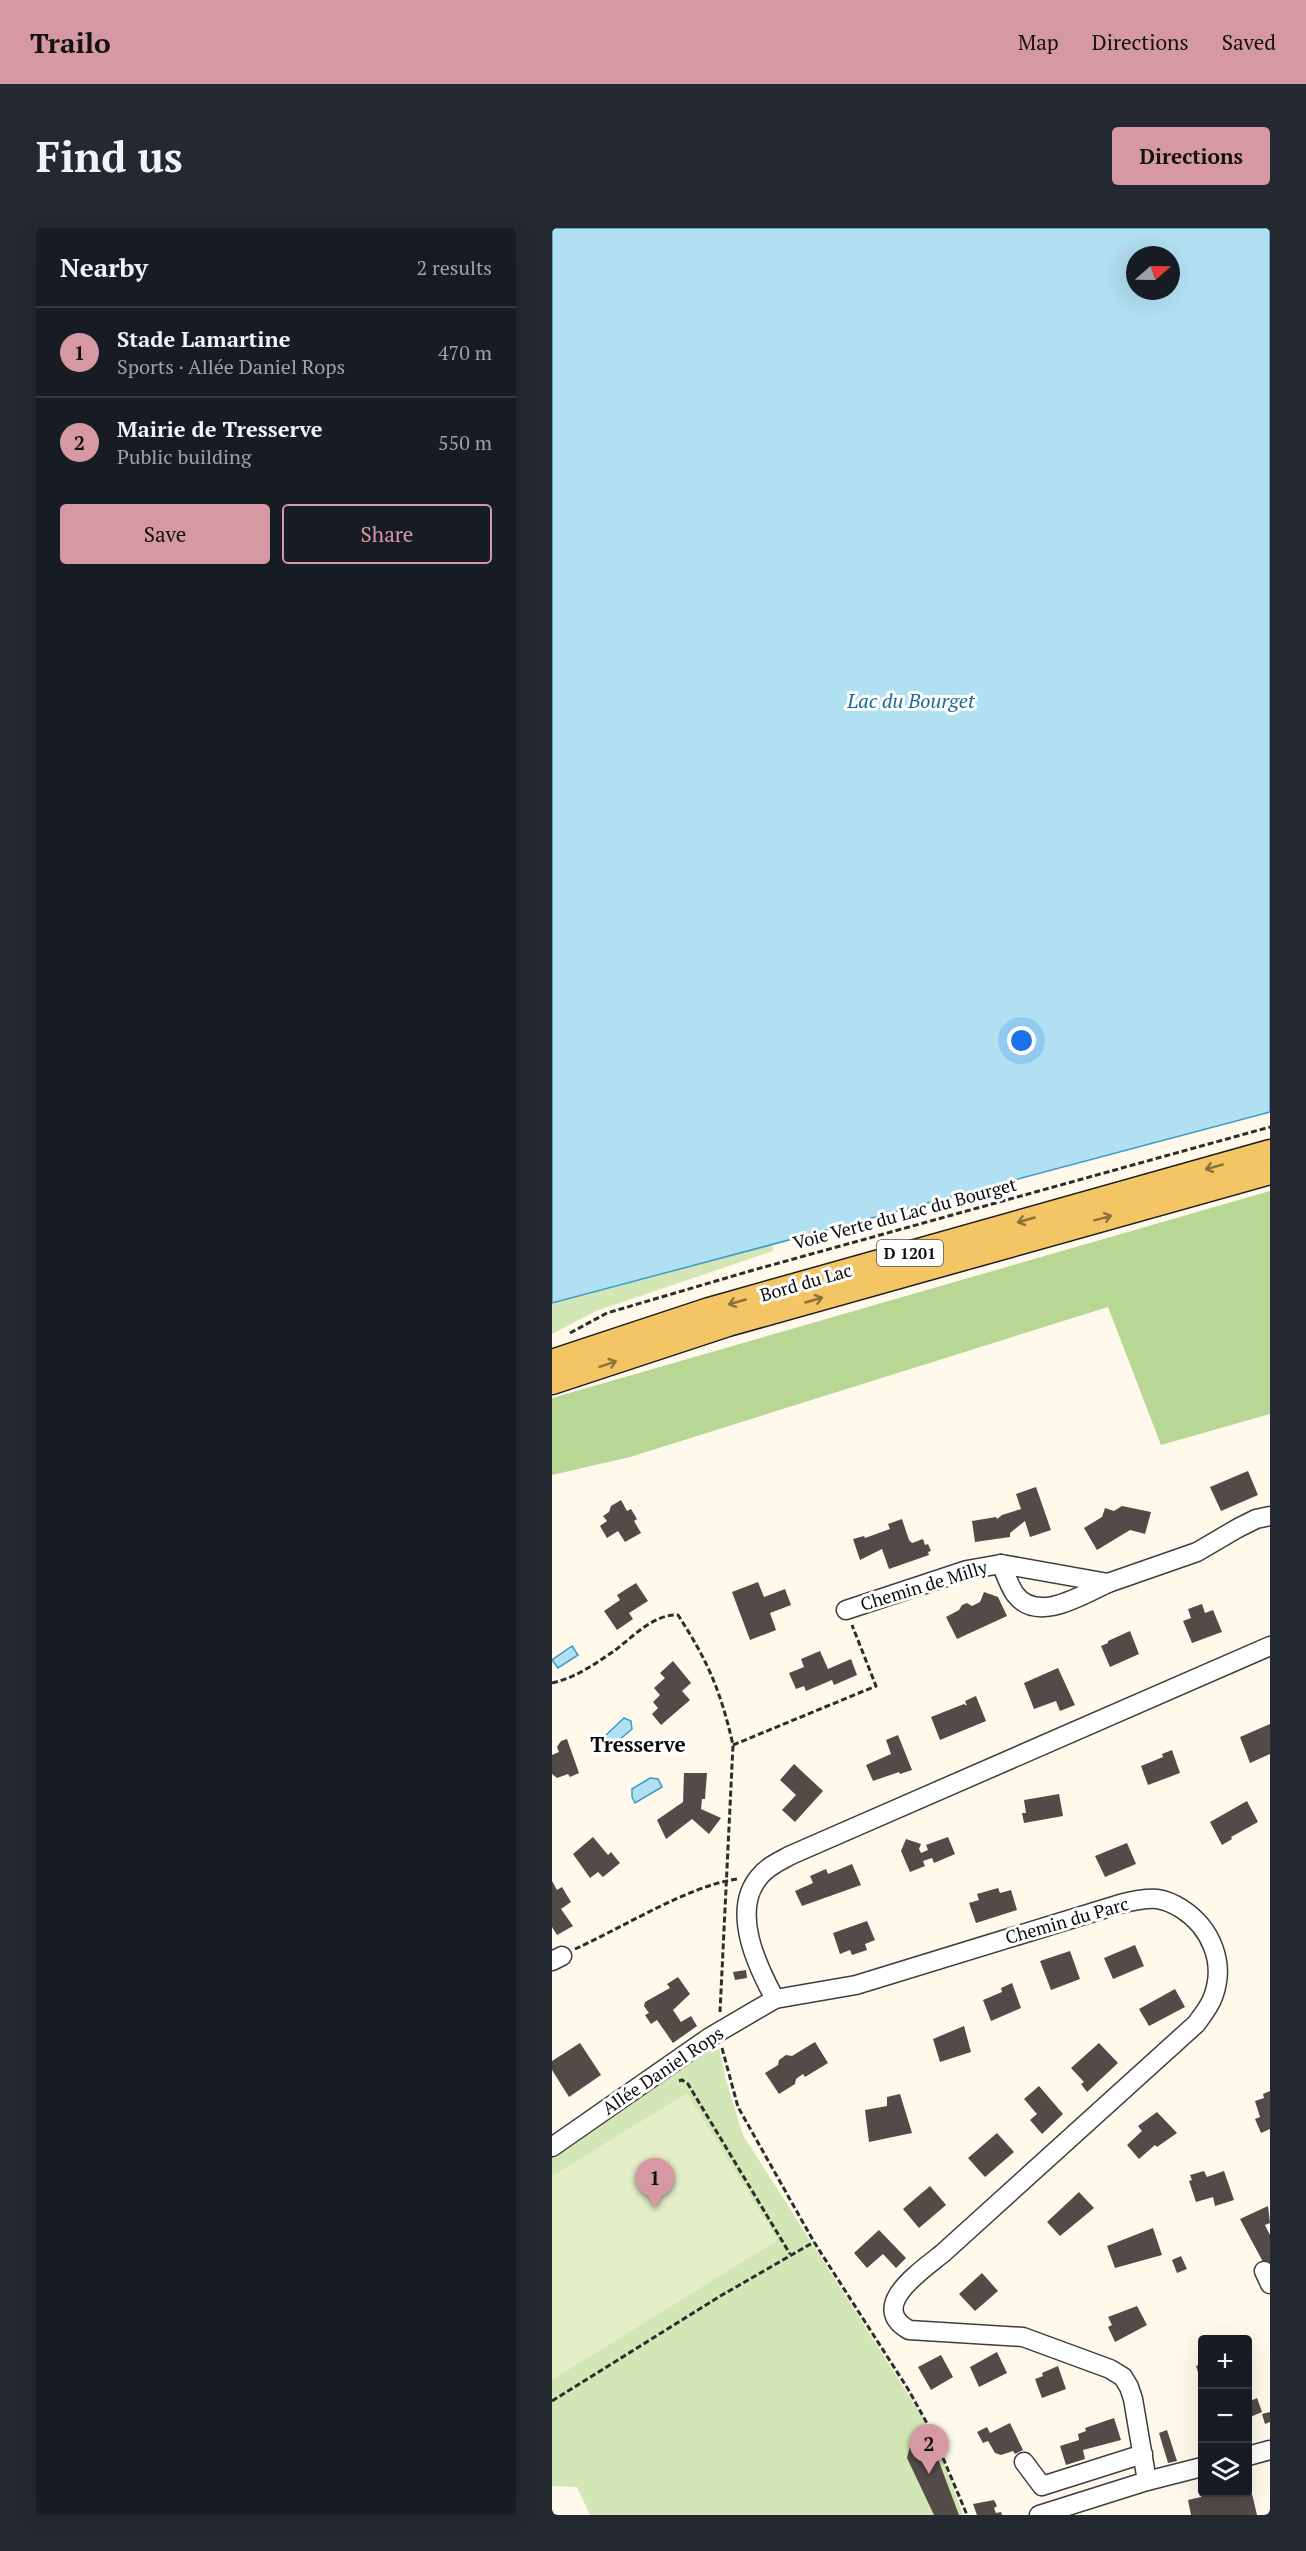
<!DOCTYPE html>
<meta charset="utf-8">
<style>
body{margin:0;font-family:"PT Serif",serif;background:#242831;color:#f1f3f6}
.controls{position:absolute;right:18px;bottom:18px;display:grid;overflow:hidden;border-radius:6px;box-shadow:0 6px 24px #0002}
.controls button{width:54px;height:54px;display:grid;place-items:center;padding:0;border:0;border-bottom:2px solid #363941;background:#171b24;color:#f1f3f6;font:30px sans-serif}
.compass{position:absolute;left:574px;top:18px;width:54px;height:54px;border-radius:50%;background:#171b24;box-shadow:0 6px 24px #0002;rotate:70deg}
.you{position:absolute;left:470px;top:813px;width:21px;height:21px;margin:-15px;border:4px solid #fff;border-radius:50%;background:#1a73e8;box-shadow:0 0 0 9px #1a73e833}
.badge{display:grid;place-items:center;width:39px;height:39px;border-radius:50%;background:#d698a2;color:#111;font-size:20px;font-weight:700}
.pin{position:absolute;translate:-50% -50px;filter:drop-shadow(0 2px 3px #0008)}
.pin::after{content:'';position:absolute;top:32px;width:21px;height:18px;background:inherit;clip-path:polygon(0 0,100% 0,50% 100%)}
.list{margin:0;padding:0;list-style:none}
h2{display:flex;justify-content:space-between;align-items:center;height:78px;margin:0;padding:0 24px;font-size:26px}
h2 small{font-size:20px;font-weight:400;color:#9ea1a6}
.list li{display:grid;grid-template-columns:39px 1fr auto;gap:18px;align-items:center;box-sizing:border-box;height:90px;padding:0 24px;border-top:2px solid #363941}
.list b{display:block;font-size:22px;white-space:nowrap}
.list p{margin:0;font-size:20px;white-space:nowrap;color:#9ea1a6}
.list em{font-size:20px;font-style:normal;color:#9ea1a6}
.actions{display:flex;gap:12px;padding:18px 24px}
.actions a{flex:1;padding:14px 0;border:2px solid #d698a2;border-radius:6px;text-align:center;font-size:21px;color:#d698a2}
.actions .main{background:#d698a2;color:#111}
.icon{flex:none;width:33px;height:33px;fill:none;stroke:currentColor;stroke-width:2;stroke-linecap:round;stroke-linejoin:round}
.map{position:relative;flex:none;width:718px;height:2287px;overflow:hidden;border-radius:6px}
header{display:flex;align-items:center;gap:36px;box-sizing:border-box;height:84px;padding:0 30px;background:#d698a2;color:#111}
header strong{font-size:28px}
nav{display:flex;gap:33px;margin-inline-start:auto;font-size:21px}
.intro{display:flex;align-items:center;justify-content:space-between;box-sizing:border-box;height:144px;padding:0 36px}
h1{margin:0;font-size:42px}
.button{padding:15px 27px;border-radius:6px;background:#d698a2;color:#111;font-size:21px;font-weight:700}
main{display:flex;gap:36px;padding:0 36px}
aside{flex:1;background:#171b24;border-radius:6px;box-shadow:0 6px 24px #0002}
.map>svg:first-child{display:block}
.green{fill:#d3e6b5}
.forest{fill:#b8d795}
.pitch{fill:#e4eec7}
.water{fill:#b1e0f3;stroke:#3a9ac8;stroke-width:1.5;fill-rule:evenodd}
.building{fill:#534b48}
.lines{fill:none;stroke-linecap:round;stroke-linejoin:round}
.minor-casing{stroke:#3e3e3e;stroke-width:21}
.major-casing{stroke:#1c1c1c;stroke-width:27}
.path{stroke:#2d2d2d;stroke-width:3;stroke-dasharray:6 3;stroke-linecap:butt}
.minor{stroke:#fff;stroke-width:18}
.major{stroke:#f3c564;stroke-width:24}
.oneway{stroke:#8b713c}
.labels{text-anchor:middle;stroke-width:6;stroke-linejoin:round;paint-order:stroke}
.shield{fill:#fff;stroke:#545454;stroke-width:1.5}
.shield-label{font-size:16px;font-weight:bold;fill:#0b0b0b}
.street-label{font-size:18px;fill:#0b0b0b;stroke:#fff}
.water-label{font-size:20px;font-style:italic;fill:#1a6a97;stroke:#fff}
.quarter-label{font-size:21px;font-weight:bold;fill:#0b0b0b;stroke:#fff}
</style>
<header>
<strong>Trailo</strong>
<nav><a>Map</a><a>Directions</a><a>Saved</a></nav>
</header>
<div class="intro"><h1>Find us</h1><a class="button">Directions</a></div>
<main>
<aside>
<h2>Nearby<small>2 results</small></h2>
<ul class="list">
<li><span class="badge">1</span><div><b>Stade Lamartine</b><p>Sports · Allée Daniel Rops</p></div><em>470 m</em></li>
<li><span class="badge">2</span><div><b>Mairie de Tresserve</b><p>Public building</p></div><em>550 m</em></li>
</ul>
<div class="actions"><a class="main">Save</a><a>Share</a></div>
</aside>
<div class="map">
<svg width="718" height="2287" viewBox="0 0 718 2287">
<rect width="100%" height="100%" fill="#fef9ea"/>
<g class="green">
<polygon points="0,900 221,992 221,1023 44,1083 0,1106"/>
<polygon points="165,1811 174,1852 191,1907 382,2207 411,2287 38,2287 25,2259 0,2258 0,1925"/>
</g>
<polygon class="forest" points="718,963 718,1186 609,1217 556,1079 78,1229 0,1247 0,1170"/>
<polygon class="pitch" points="135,1865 226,2012 0,2152 0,1948"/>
<g class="water">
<path d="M0,0h718v884l-718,191zM583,27h36v36h-36z"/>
<polygon points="20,1418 26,1427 6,1440 0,1432"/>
<polygon points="72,1490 79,1493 80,1501 60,1518 53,1508"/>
<polygon points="98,1550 106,1551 110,1559 83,1575 80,1569 80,1561"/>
</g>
<g class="building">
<polygon points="696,1243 706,1267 669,1283 658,1259"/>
<polygon points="484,1259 499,1302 478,1309 473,1293 458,1305 458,1309 423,1314 420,1293 444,1289 445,1291 450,1287 469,1281 464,1266"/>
<polygon points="69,1272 75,1283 79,1281 85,1291 82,1293 89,1305 73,1314 66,1303 55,1310 48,1298 55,1293 51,1288 57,1284 59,1278"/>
<polygon points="570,1278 599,1284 593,1306 578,1302 545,1322 532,1300 550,1289 553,1280 562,1283"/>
<polygon points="350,1291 357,1312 360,1315 371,1311 373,1317 376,1316 379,1323 376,1324 377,1327 337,1341 330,1321 308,1332 301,1311 312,1308 313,1310 338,1301 336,1296"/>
<polygon points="206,1354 212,1369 233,1361 239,1377 218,1385 224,1402 198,1412 180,1364"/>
<polygon points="84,1355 96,1373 77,1385 81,1391 65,1402 52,1383 68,1372 65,1367"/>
<polygon points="432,1364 446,1369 455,1388 405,1411 394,1389 407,1382 410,1377 415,1375 420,1378 428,1374"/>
<polygon points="650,1376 653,1385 661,1382 670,1404 640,1415 631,1393 639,1390 636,1381"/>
<polygon points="578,1403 587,1426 558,1439 549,1418 556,1415 556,1413"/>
<polygon points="268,1423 276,1441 299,1431 305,1447 282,1457 280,1452 254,1463 252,1458 244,1461 237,1445 252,1439 249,1431"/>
<polygon points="121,1433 139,1455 130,1463 138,1472 109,1497 100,1486 106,1480 101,1474 108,1467 102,1460 113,1450 108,1445"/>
<polygon points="506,1440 523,1477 508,1483 504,1473 482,1481 472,1455"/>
<polygon points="424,1468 434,1493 388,1512 379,1489 412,1476 415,1478 413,1473"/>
<polygon points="718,1496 718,1526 698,1535 688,1509"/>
<polygon points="346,1507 360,1542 348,1546 347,1544 321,1553 314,1537 339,1526 334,1512"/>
<polygon points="15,1511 27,1545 18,1549 16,1546 5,1550 0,1546 0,1527 7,1524 5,1519 9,1513"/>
<polygon points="620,1522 628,1545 596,1557 589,1538 611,1529 610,1526"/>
<polygon points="242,1536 271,1563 243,1594 230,1582 244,1567 228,1552"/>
<polygon points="132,1545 155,1545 153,1571 150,1571 149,1581 169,1590 157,1606 140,1591 114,1611 105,1592 131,1574"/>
<polygon points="507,1566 511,1588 472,1595 470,1585 474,1585 472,1572"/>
<polygon points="695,1573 706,1594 679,1609 680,1611 670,1617 658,1594"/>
<polygon points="41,1609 56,1627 59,1624 68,1635 51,1649 46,1644 38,1650 21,1626"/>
<polygon points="396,1609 403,1626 382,1635 380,1630 371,1633 373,1638 358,1644 349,1623 354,1611 369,1616 367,1621 369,1625 376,1622 374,1617"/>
<polygon points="575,1615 584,1636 553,1649 543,1628"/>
<polygon points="300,1636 309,1657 250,1678 243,1663 261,1655 258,1648 274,1641 276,1646"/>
<polygon points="0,1653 5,1662 10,1659 19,1674 9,1681 21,1698 5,1707 0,1699"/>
<polygon points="446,1660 448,1665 459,1662 465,1682 424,1695 417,1675 427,1672 425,1666"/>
<polygon points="315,1693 323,1712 313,1716 315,1722 300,1727 298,1722 288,1726 281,1705"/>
<polygon points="583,1717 592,1738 561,1751 552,1730"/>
<polygon points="518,1723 528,1751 499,1762 488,1733"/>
<polygon points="194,1742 195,1750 183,1752 181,1744"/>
<polygon points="126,1749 138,1766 121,1782 129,1794 139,1788 145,1798 121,1815 105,1792 99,1796 93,1787 97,1785 92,1778 93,1774 118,1760 115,1756"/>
<polygon points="460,1755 469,1780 439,1793 431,1772 450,1764 449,1760"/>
<polygon points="623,1761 633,1779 597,1798 587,1781"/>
<polygon points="412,1798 419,1824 388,1834 381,1811"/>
<polygon points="263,1814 276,1835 253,1849 251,1846 244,1851 243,1856 227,1866 213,1845 226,1837 227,1832 234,1827 240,1828"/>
<polygon points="28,1815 49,1847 17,1869 0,1842 0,1833"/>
<polygon points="547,1815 566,1835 535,1864 529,1856 532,1854 519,1840"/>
<polygon points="487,1858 511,1886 490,1906 478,1892 485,1886 472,1871"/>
<polygon points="718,1863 718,1901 709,1905 703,1891 708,1889 703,1873 712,1870 711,1866"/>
<polygon points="348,1866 360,1905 317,1914 313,1882 335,1878 335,1869"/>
<polygon points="605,1884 625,1905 605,1919 603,1917 587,1931 575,1917 590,1903 586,1898"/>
<polygon points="445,1905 462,1924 433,1949 416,1930"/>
<polygon points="652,1943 655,1949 672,1943 682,1972 663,1978 661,1969 644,1974 637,1953 640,1952 638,1947"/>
<polygon points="378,1958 394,1977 367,2000 351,1981"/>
<polygon points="527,1964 542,1980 508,2008 495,1994"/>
<polygon points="716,1978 718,1995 713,1997 718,2007 718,2047 688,1991"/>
<polygon points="601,2000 610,2027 563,2040 555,2018"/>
<polygon points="327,2002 354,2030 344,2040 331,2026 315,2040 302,2025"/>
<polygon points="629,2028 635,2041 625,2045 620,2032"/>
<polygon points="430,2045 446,2063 423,2083 407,2066"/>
<polygon points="585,2078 595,2097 563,2114 556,2099 560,2097 556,2089"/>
<polygon points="445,2124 455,2145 427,2159 418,2139"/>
<polygon points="389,2127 401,2149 379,2162 366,2139"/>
<polygon points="650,2136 650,2156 644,2138"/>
<polygon points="506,2138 514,2161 490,2170 483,2151 491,2148 490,2145"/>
<polygon points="705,2170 710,2184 696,2190 696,2174"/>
<polygon points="718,2184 718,2194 713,2196 710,2186"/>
<polygon points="562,2190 569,2212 531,2222 533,2231 514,2237 508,2218 527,2212 526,2206 534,2203 533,2200"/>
<polygon points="458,2195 471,2222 463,2226 461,2223 449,2227 443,2225 436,2213 431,2215 425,2204 435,2199 438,2205"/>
<polygon points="615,2202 625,2233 616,2235 607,2205"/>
<polygon points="371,2213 379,2217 383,2223 407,2287 382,2287 355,2230 358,2218"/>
<polygon points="696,2249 705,2287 639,2287 636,2272 653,2268 652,2265 696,2265"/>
<polygon points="442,2272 445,2278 442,2280 444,2285 449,2284 450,2287 425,2287 421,2276"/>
</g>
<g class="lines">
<defs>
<g id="minor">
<path d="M449,1336c4,9 8,21 14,30 22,30 67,1 93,-11"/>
<polyline points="294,1382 415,1342 449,1336 556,1355 645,1324 686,1300 704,1291 718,1288"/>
<polyline points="0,1733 10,1728"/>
<polyline points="0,1919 158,1809 223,1771"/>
<polyline points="712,2043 718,2056"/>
<polyline points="696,2228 718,2222"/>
<polyline points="472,2234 490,2258 591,2226"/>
<path d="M595,2253l-14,-82 -4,-12 -6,-10 -13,-8 -87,-32 -114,-7c-43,-24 15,-61 34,-77l253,-229c6,-8 14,-18 17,-27 13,-34 -2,-69 -31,-88 -8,-5 -16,-9 -25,-10 -12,-1 -25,2 -37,5l-264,81 -81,14c-18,-33 -45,-89 -15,-123 8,-10 20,-15 31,-21l479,-209"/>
<polyline points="487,2287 595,2253 650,2239"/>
</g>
<g id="major">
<polyline points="0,1134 157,1082 718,924"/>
<polyline points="0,1154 176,1096 718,944"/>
</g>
</defs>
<use href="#minor" class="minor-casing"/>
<use href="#major" class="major-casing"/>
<g class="path">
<polyline points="18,1105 55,1085 198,1043 718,899"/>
<path d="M0,1455c23,-5 43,-19 62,-32 19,-14 39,-37 64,-36 30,46 43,77 55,130l-13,267"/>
<polyline points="181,1517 324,1458 300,1397"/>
<path d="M23,1721c47,-21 113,-63 162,-70"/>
<polyline points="170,1820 186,1879 262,2014 356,2161 381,2206 415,2287"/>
<polyline points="127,1853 130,1852 136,1856 238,2026"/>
<polyline points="0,2173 170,2067 262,2014"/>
</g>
<use href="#minor" class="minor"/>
<use href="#major" class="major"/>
</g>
<defs><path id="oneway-shaft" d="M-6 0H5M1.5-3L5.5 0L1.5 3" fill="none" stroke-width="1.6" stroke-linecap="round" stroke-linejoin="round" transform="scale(1.5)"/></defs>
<g class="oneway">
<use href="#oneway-shaft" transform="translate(662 939) rotate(164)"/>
<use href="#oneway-shaft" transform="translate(551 990) rotate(-15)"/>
<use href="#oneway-shaft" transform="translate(474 992) rotate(164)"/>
<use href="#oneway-shaft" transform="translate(262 1072) rotate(-16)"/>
<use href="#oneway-shaft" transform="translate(185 1074) rotate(164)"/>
<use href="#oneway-shaft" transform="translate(56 1136) rotate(-19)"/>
</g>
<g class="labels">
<rect class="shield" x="325" y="1012" width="66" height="26" rx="4.5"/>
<g class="shield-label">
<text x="358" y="1031">D 1201</text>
</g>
<g class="street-label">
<text transform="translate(353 986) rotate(-15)" y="6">Voie Verte du Lac du Bourget</text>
<text transform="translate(254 1055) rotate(-16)" y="6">Bord du Lac</text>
<text transform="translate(372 1358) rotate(-17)" y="6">Chemin de Milly</text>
<text transform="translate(515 1693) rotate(-16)" y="6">Chemin du Parc</text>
<text transform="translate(111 1843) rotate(-34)" y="6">Allée Daniel Rops</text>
</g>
<g class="water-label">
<text x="359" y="480">Lac du Bourget</text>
</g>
<g class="quarter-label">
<text x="86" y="1524">Tresserve</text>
</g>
</g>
</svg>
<div class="controls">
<button>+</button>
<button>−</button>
<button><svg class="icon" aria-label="layers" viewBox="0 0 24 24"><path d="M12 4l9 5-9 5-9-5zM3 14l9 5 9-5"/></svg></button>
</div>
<svg class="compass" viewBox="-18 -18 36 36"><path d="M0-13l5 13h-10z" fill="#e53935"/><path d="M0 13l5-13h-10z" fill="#9ea1a6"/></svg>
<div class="you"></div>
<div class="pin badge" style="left:103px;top:1980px">1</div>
<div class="pin badge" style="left:377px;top:2246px">2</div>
</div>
</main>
